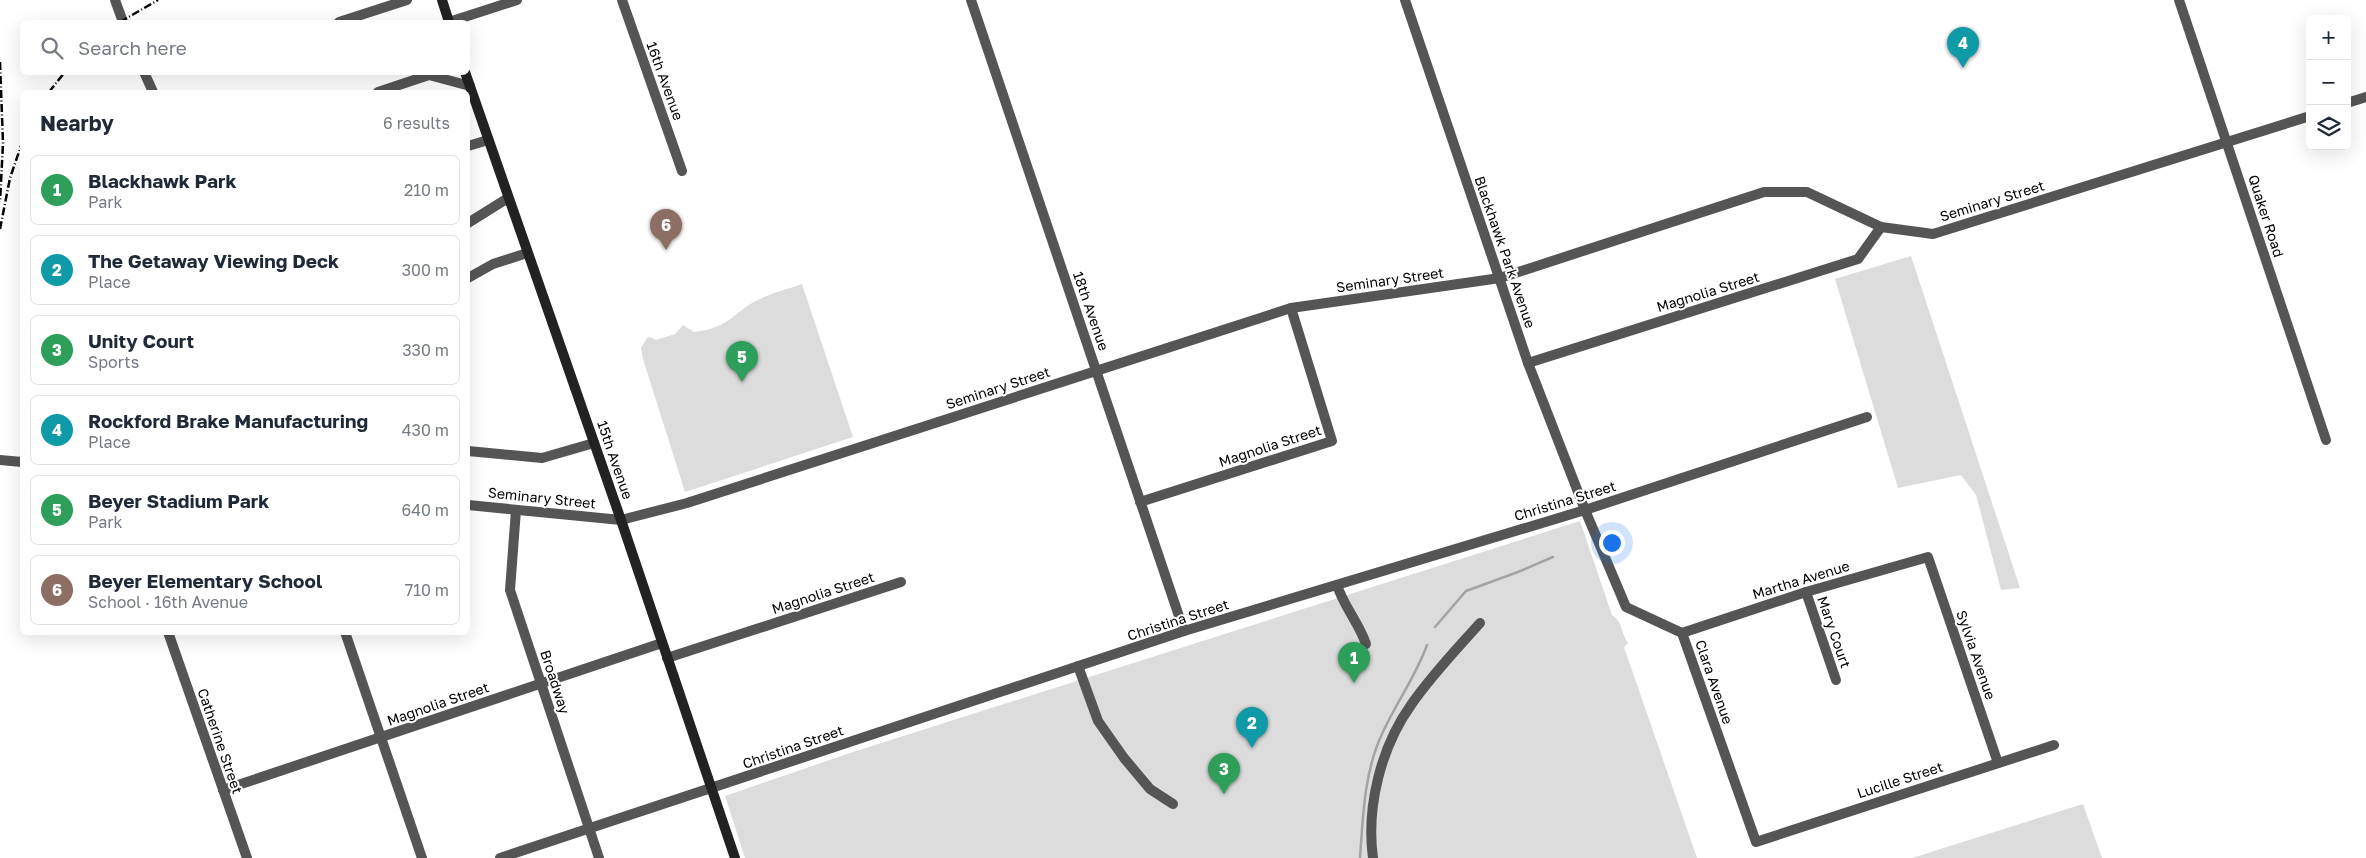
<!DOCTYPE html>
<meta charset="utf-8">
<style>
body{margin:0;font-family:"Golos Text",sans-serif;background:#f6f6f7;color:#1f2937}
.controls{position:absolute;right:15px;top:15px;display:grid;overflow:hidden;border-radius:8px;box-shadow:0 5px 20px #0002}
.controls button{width:45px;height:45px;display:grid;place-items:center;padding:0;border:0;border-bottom:1px solid #e0e1e3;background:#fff;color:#1f2937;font:25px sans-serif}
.you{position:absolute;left:1611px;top:542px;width:18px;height:18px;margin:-12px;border:4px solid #fff;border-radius:50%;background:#1a73e8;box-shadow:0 0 0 8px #1a73e833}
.badge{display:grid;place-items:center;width:32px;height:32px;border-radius:50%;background:#2563eb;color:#fff;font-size:16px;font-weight:700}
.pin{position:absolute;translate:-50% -41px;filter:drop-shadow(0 1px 2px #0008)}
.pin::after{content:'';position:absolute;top:26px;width:18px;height:15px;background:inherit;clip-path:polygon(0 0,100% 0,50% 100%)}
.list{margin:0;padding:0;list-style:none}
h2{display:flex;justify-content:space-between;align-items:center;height:65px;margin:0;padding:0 20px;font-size:21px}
h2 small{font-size:16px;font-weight:400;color:#747a83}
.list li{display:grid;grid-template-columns:32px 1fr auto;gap:15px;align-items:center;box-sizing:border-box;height:70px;margin:0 10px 10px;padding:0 10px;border:1px solid #e0e1e3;border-radius:8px}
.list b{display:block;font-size:19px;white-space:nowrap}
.list p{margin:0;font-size:16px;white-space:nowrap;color:#747a83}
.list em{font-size:16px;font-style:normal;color:#747a83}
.icon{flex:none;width:28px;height:28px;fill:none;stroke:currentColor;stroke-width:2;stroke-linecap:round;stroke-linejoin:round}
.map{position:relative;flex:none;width:2366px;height:858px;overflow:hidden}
.search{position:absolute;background:#fff;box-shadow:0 5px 20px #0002;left:20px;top:20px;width:450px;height:55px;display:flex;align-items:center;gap:12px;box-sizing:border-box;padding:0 18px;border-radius:8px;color:#747a83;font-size:19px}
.panel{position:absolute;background:#fff;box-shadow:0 5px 20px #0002;left:20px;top:90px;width:450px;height:545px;border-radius:8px}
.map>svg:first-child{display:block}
.green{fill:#dcdcdc}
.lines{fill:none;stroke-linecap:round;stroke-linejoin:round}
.stream{stroke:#a3a3a3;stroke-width:2.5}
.minor{stroke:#555;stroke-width:10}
.tertiary{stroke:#555;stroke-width:10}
.secondary{stroke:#222;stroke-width:10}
.rail{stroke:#000;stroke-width:2.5;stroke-dasharray:8 2.5 1 2.5;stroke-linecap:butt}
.labels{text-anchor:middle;stroke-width:4;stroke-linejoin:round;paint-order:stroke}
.street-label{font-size:14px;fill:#000;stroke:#fff}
</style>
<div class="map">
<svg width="2366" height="858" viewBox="0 0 2366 858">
<rect width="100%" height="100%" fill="#fff"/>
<g class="green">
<polygon points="1911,256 2020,588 2001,590 1976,495 1961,475 1898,488 1835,279"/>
<path d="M802,284l51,153 -168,55 -42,-133 -2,-11 6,-10 3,-1 6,3 19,-6 8,-9 11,7c37,-4 39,-21 68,-34 12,-6 27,-9 40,-14z"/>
<path d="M1580,521l32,94c11,7 9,18 16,28l-4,4 73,211h-952l-20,-62 125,-43z"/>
<polygon points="2083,804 2102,858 1912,858"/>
</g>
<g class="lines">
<g class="stream">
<polyline points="1435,627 1466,591 1518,572 1553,557"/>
<path d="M1360,858c3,-41 4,-86 22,-124 14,-31 34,-58 45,-89"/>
</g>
<g class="minor">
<polyline points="115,0 123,22"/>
<polyline points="622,0 682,171"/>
<polyline points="971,0 1184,631"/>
<polyline points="1405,0 1528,363 1585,510 1626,607 1682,633 1756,842 2054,745"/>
<polyline points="2179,0 2326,440"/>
<polyline points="339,22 407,0"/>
<polyline points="449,22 517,0"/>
<polyline points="144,72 153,92"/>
<polyline points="378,92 429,75 470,86"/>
<polyline points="468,146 488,140"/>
<polyline points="468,223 508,198"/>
<polyline points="468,278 493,264 527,253"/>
<polyline points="1528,363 1858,259 1881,227"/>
<polyline points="468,451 542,458 594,443"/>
<polyline points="1140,502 1332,441 1291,308"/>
<polyline points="516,510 510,590 599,858"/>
<path d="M1337,585c7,22 22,38 29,59"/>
<polyline points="1806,592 1836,680"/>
<polyline points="168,632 247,858"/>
<polyline points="345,632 422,858"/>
<polyline points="1682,633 1806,592 1928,557 1998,763"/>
<polyline points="667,658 901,582"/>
<polyline points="1078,666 1098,721 1124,758 1150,789 1173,804"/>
<polyline points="223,790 662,643"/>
<polyline points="500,858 1184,631 1585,510 1867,417"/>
<path d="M1373,858c-7,-51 8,-111 38,-153 20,-29 45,-55 69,-82"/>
</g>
<g class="tertiary">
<polyline points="2347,103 2366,97"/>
<polyline points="0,460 22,462"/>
<polyline points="468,505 621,520 687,503 1291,308 1500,278 1764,192 1807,192 1881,227 1933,234 2310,116"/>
</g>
<g class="secondary">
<polyline points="442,0 449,22"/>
<polyline points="465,72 621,520 735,858"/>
</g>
<g class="rail">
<polyline points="120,22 158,0"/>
<polyline points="0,62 3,143 0,202"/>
<polyline points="49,92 65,72"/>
<polyline points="0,229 10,178 22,143"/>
</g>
</g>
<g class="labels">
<g class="street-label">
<text transform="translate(665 81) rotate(70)" y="5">16th Avenue</text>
<text transform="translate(1992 201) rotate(-17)" y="5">Seminary Street</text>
<text transform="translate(2266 216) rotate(72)" y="5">Quaker Road</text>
<text transform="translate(1505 252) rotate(71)" y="5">Blackhawk Park Avenue</text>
<text transform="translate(1390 280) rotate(-8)" y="5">Seminary Street</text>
<text transform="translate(1708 292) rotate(-17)" y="5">Magnolia Street</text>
<text transform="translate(1091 311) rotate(71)" y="5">18th Avenue</text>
<text transform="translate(998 388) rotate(-18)" y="5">Seminary Street</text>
<text transform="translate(1270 446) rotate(-18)" y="5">Magnolia Street</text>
<text transform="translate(615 460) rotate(71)" y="5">15th Avenue</text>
<text transform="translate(542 498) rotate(6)" y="5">Seminary Street</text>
<text transform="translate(1565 501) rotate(-17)" y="5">Christina Street</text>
<text transform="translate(1801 580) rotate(-17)" y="5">Martha Avenue</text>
<text transform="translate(823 593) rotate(-18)" y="5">Magnolia Street</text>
<text transform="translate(1178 620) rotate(-18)" y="5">Christina Street</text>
<text transform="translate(1834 632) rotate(71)" y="5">Mary Court</text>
<text transform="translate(1976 655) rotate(71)" y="5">Sylvia Avenue</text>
<text transform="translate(555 682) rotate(72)" y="5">Broadway</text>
<text transform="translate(1714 682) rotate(71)" y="5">Clara Avenue</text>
<text transform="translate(438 704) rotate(-19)" y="5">Magnolia Street</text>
<text transform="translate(220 741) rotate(71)" y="5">Catherine Street</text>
<text transform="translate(793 747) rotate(-19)" y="5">Christina Street</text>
<text transform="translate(1900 780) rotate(-18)" y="5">Lucille Street</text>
</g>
</g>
</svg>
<div class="controls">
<button>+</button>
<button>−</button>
<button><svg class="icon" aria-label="layers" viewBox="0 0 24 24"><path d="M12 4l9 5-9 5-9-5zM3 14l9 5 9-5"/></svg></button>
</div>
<div class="you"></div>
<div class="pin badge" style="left:1354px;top:683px;background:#2e9e5b">1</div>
<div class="pin badge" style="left:1252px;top:748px;background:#0f9aa8">2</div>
<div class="pin badge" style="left:1224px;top:794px;background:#2e9e5b">3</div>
<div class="pin badge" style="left:1963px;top:68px;background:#0f9aa8">4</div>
<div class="pin badge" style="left:742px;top:382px;background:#2e9e5b">5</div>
<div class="pin badge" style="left:666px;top:250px;background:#8d6e63">6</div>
<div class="search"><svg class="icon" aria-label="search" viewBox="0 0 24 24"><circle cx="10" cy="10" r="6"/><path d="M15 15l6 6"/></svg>Search here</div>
<section class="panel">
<h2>Nearby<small>6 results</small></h2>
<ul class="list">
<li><span class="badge" style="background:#2e9e5b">1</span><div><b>Blackhawk Park</b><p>Park</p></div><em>210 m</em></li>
<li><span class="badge" style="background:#0f9aa8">2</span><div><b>The Getaway Viewing Deck</b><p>Place</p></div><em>300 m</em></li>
<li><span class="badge" style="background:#2e9e5b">3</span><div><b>Unity Court</b><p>Sports</p></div><em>330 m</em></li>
<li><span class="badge" style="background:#0f9aa8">4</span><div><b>Rockford Brake Manufacturing</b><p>Place</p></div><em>430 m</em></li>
<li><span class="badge" style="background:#2e9e5b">5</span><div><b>Beyer Stadium Park</b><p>Park</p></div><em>640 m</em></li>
<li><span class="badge" style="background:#8d6e63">6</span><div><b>Beyer Elementary School</b><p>School · 16th Avenue</p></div><em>710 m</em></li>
</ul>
</section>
</div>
